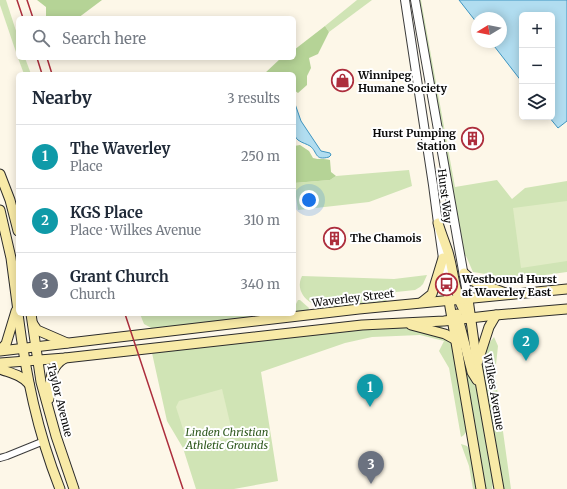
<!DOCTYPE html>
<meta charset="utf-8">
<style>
body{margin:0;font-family:Merriweather,serif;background:#f2f2f3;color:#1f2937}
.controls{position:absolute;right:12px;top:12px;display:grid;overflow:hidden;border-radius:6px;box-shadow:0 2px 10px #0003}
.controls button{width:36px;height:36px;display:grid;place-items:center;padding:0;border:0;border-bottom:1px solid #e0e1e3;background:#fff;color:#1f2937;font:20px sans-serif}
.compass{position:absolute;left:471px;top:12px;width:36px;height:36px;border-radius:50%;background:#fff;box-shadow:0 2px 10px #0003;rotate:260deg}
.you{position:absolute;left:309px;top:200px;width:14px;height:14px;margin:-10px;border:3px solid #fff;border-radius:50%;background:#1a73e8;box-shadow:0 0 0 6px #1a73e833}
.badge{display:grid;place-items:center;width:26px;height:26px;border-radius:50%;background:#2563eb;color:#fff;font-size:13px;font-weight:700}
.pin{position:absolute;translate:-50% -33px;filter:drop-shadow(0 1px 2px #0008)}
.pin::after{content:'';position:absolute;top:21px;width:14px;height:12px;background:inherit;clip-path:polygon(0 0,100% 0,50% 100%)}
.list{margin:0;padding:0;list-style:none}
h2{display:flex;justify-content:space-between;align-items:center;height:52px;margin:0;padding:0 16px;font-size:17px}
h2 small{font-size:13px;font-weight:400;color:#747a83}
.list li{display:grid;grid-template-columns:26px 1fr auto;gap:12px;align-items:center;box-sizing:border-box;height:64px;padding:0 16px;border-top:1px solid #e0e1e3}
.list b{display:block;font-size:15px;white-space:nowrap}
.list p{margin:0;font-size:13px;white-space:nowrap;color:#747a83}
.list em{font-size:13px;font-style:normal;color:#747a83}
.icon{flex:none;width:22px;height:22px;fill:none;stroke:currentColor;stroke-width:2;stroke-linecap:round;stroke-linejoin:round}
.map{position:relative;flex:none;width:567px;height:489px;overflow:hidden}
.search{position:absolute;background:#fff;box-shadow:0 2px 10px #0003;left:16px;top:16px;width:280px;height:44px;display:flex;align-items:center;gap:10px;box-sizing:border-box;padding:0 14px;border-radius:6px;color:#747a83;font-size:15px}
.panel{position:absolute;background:#fff;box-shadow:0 2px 10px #0003;left:16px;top:72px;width:280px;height:244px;border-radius:6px}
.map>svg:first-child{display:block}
.green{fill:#d0e4b5}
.forest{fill:#b5d396}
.pitch{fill:#e1ecc6}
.water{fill:#b1ddf0;stroke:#3e95c1}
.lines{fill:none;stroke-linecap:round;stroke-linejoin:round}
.minor-casing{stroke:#3c3c3c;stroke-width:8}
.tertiary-casing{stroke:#3c3c3c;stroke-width:10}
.secondary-casing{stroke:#2b2b2b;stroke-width:11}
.minor{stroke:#fff;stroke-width:6}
.tertiary{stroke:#fff;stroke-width:8}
.secondary{stroke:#f8eaa7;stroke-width:9}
.rail{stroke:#ad2e3d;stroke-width:1.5}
.labels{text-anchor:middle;stroke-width:4;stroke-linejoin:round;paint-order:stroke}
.poi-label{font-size:11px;font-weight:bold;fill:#090909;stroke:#fff;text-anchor:start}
.street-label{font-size:11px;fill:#090909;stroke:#fff}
.park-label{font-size:11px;font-style:italic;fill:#305a20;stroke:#fff}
</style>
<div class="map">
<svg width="567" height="489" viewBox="0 0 567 489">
<rect width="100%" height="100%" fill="#fdf7e8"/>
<g class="green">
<polygon points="0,0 6,0 18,37 18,58 0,5"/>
<polygon points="357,0 372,0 329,32 325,26"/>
<polygon points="419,0 421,0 455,187 497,180 512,199 525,188 567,181 567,272 516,279 473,272 466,256 464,256"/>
<polygon points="18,58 25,58 31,74 24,74"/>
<polygon points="409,170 412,186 369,202 298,210 294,183 330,180 336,176"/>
<path d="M427,275l-4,9 -3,3 -5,3 -19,2 -10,9 -62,7c-15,-3 -30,-16 -22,-32l92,3z"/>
<polygon points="298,300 300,300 309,308 308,311 294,313 294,308"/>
<polygon points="140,314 278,314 155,330 144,324"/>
<path d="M414,318c10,0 24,3 31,12 10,13 10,32 13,48 3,17 6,34 9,52l-3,5 -3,2 -12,-69 -10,-17 5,-10 -24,-6 -48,2 -27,6 -84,29 17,109 -44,8h-38l-13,-41 -16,-27 -17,-77c88,-9 176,-19 264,-26z"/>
<polygon points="465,323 493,482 492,489 485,489 457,325"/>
<polygon points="494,337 498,346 495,374 511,489 503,489 483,371 483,361 487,343 490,342"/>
<polygon points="461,444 467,446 470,450 476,489 473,489 469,466"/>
</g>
<g class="forest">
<polygon points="37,0 102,0 78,18 46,18 46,7"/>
<polygon points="325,26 329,32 318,54 309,58 311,68 307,76 307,85 298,93 294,90 294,74 264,74 281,58 294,58 294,50"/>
<path d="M300,145l9,6 4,7c6,2 11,0 17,2l1,12 5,4 -6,4 -36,3v-37z"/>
</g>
<g class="pitch">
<polygon points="567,201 567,261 521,268 513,208"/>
<polygon points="222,389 231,427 230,438 189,448 176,407 179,401"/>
</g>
<g class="water">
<polygon points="459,0 567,0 567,121 558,128 549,117 552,117 552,15 522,15 522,82 491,42 501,42 501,18 477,18 477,23"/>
<path d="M294,101l7,20 20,30 9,2 1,2 -2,2c-15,4 -11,-5 -19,-11 -3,-2 -8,-3 -12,-6 -7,-5 -4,-29 -4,-39z"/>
</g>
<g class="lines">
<defs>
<polyline id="minor" points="0,458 7,456 44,441"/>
<g id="tertiary">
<polyline points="405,0 433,185 438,223 449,301"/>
<polyline points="415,0 468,299"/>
</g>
<g id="secondary">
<polyline points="0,174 10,200 18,231"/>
<polyline points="0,210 11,258 18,311"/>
<path d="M438,223c3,10 7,20 10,29 6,20 7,50 21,65"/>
<polyline points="464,273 473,281 508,294"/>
<polyline points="468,299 477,364 499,489"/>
<polyline points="449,301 481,489"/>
<polyline points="422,302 432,294 443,258"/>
<path d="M18,314c8,62 19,117 42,175"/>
<polyline points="31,314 41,382 56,436 74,489"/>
<polyline points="457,314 472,372 477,380"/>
<polyline points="33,324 37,330 67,343"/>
<polyline points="411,325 445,334 456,340"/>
<polyline points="0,350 6,344 16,311"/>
<polyline points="0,351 359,309 567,289"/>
<polyline points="478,361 489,327 496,315"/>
<polyline points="0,363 65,358 362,325 444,321 496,315 567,309"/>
<path d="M0,369c10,4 22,6 29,15"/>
<path d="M49,399c1,-16 0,-32 16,-41"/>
</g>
</defs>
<use href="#minor" class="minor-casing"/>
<use href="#tertiary" class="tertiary-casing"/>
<use href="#secondary" class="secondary-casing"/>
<use href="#minor" class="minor"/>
<use href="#tertiary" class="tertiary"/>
<use href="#secondary" class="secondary"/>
<g class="rail">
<polyline points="17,0 23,18"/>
<polyline points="27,0 33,18"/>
<polyline points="37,58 42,74"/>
<polyline points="47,58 52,74"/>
<polyline points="125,314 183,489"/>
</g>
</g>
<defs>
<symbol id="shop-ring" viewBox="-11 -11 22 22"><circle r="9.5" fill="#fff" stroke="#ad2e3d" stroke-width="1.5"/><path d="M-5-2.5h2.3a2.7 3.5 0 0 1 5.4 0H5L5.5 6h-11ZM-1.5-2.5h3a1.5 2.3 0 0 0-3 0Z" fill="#ad2e3d"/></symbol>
<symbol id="building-ring" viewBox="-11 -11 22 22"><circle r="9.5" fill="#fff" stroke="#ad2e3d" stroke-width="1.5"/><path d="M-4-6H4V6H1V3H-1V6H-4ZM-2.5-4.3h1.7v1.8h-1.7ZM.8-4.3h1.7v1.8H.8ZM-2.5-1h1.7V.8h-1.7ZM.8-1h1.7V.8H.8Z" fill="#ad2e3d"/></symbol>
<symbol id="bus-ring" viewBox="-11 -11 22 22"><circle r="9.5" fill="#fff" stroke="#ad2e3d" stroke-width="1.5"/><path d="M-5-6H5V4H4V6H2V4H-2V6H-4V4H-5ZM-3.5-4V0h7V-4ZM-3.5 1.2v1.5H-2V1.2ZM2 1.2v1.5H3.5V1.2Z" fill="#ad2e3d"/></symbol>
</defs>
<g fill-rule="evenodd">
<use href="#shop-ring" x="330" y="68" width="25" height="25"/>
<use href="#building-ring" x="460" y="126" width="25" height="25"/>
<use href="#building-ring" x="322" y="226" width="25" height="25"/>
<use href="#bus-ring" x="434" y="272" width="25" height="25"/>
</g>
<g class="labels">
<g class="poi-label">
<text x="358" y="79">Winnipeg<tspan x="358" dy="13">Humane Society</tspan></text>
<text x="456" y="137" text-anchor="end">Hurst Pumping<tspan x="456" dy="13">Station</tspan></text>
<text x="350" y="242">The Chamois</text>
<text x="462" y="283">Westbound Hurst<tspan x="462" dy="13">at Waverley East</tspan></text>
</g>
<g class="street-label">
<text transform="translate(445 196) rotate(83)" y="4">Hurst Way</text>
<text transform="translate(353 298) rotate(-7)" y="4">Waverley Street</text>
<text transform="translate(494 392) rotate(80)" y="4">Wilkes Avenue</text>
<text transform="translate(60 400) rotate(76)" y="4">Taylor Avenue</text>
</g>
<g class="park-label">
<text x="227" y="436">Linden Christian<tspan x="227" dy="13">Athletic Grounds</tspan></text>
</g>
</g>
</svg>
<div class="controls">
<button>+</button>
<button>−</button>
<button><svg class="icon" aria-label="layers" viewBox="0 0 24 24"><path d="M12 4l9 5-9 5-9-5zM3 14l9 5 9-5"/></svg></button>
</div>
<svg class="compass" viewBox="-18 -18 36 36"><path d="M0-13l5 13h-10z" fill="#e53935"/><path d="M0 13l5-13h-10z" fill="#747a83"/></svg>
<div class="you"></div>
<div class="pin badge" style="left:370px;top:407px;background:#0f9aa8">1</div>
<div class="pin badge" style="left:526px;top:361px;background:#0f9aa8">2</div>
<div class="pin badge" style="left:371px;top:484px;background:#6b7280">3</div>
<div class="search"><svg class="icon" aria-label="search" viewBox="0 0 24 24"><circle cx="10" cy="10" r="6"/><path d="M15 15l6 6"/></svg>Search here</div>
<section class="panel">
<h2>Nearby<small>3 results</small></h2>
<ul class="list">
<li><span class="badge" style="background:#0f9aa8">1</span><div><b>The Waverley</b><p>Place</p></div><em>250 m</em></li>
<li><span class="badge" style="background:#0f9aa8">2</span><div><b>KGS Place</b><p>Place · Wilkes Avenue</p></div><em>310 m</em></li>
<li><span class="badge" style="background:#6b7280">3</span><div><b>Grant Church</b><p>Church</p></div><em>340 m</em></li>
</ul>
</section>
</div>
